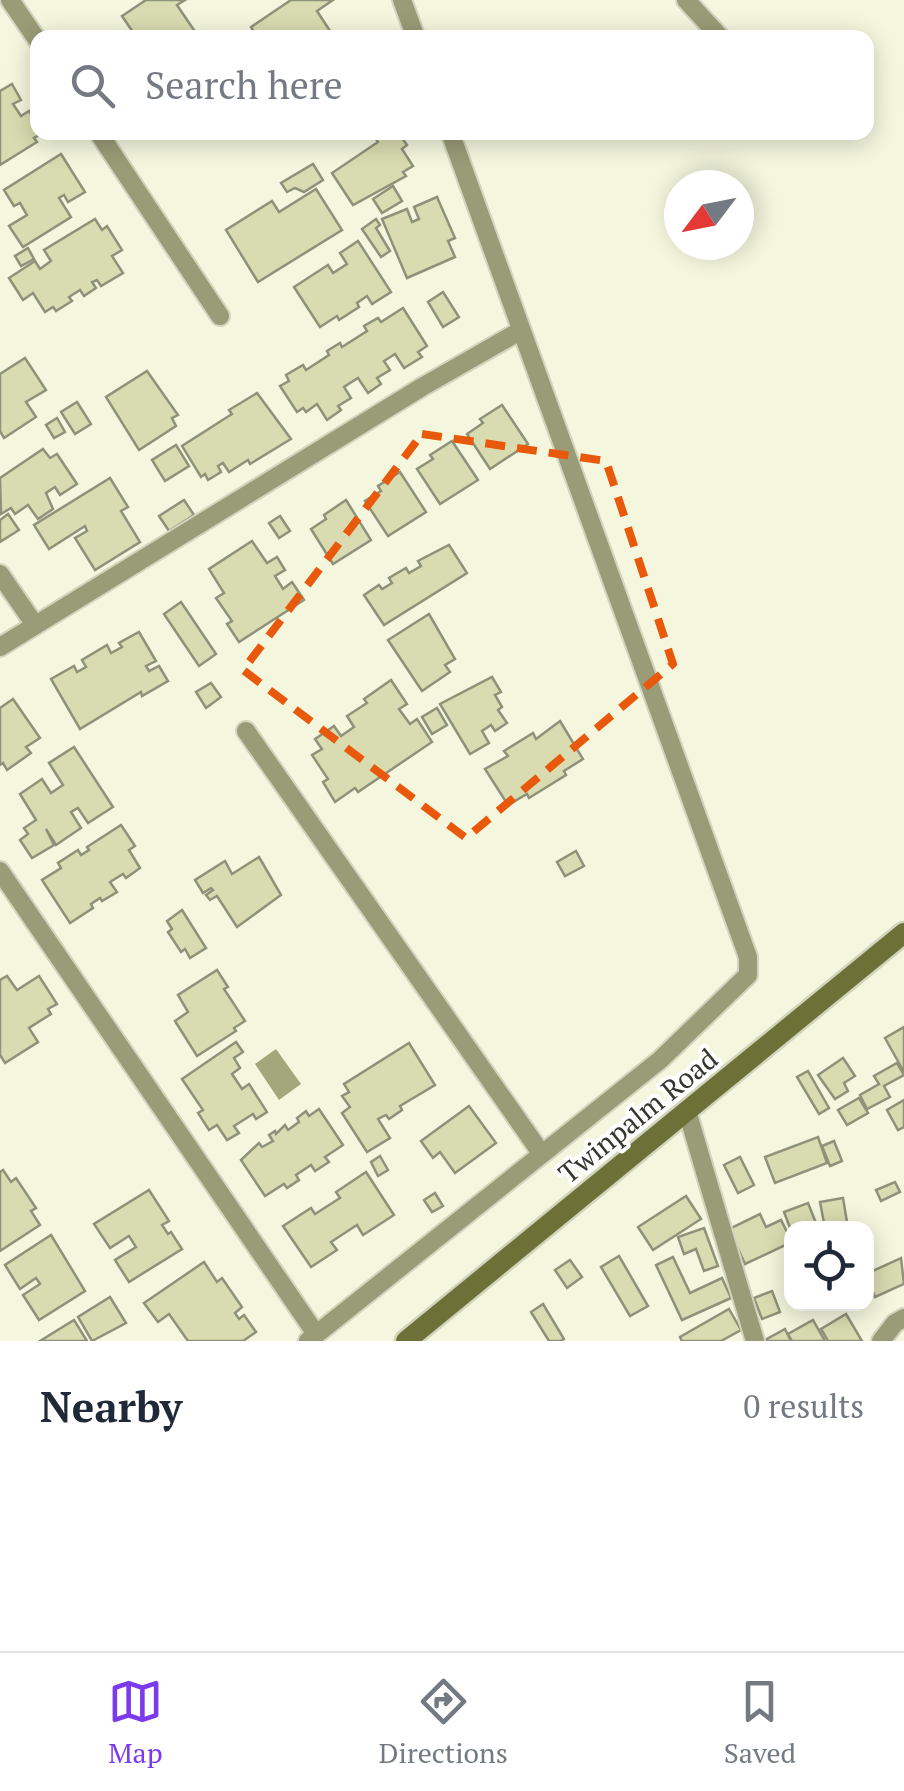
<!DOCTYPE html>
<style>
body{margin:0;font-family:"PT Serif",serif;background:#f2f2f3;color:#1f2937}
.controls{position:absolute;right:30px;bottom:30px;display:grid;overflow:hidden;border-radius:20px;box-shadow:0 5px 25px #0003}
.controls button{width:90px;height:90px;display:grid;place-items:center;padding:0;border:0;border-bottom:2px solid #e0e1e3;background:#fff;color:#1f2937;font:50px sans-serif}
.compass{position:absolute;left:664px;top:170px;width:90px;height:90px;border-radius:50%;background:#fff;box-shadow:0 5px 25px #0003;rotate:238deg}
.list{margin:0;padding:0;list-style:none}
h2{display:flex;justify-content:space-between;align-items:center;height:130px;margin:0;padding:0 40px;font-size:42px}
h2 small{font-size:32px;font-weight:400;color:#747a83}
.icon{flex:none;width:55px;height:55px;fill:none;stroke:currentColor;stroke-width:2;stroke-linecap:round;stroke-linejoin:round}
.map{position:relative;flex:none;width:904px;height:1341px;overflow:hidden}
.search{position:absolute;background:#fff;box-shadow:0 5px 25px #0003;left:30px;right:30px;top:30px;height:110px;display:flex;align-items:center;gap:25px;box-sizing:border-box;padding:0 35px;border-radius:20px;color:#747a83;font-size:38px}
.sheet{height:310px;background:#fff}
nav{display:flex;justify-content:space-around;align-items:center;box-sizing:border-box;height:140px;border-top:2px solid #e0e1e3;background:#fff;font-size:28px;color:#747a83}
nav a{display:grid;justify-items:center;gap:5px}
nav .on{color:#7c3aed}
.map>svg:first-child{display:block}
.water{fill:#a4a77c}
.building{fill:#d9dcb0;stroke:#8f927a;stroke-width:2.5}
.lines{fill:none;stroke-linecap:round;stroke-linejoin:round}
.minor-casing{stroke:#d2d4bd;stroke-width:22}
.secondary-casing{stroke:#d2d4bd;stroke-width:25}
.minor{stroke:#999c76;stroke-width:18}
.secondary{stroke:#6e7137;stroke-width:20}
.marked{fill:none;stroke:#e8590c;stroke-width:8;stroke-dasharray:20 12;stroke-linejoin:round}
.labels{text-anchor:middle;stroke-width:8;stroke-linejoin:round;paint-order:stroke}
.street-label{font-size:28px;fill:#35362c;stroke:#fff}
</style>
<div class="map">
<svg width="904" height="1341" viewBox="0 0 904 1341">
<rect width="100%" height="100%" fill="#f4f7dd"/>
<polygon class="water" points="276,1049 301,1084 279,1100 255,1064"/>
<g class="building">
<polygon points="146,0 185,0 177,5 196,33 191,38 137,38 122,16"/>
<polygon points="291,0 333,0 317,11 334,37 258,38 251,27"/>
<polygon points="12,84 21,100 13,104 21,116 29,111 38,125 38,132 43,133 34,138 37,142 0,165 0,91"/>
<polygon points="379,132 398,132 407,145 402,149 413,166 403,172 406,176 353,205 332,173 378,142 374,136"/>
<polygon points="61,154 85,192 68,202 64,195 59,198 71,217 23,247 9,226 27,215 20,203 14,206 4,190"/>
<polygon points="313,164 323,180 304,192 295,188 287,192 281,183"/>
<polygon points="393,186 402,201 382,213 373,199"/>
<polygon points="316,189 342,230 258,282 226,230 272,201 279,212"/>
<polygon points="437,197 455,238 448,241 455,257 407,278 382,219 407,209 412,222 419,219 414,207"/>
<polygon points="95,219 102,230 107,226 122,250 112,256 123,273 101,286 97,280 92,282 96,288 84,296 80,290 69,297 72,301 56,311 53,307 45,312 33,293 23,300 9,278 35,261 40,269 51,261 44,250"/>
<polygon points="376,219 380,225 376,228 390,251 381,257 362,229"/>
<polygon points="358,241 391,292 372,304 367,296 357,303 359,307 339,320 337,316 320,327 294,287 328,265 333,273 347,264 340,253"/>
<polygon points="28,248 34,259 21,266 15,256"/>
<polygon points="443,292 459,317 443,327 428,302"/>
<polygon points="403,308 427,346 418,352 422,357 404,368 395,354 384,361 390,370 377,378 381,384 368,393 358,378 344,387 351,398 338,406 341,410 327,420 317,404 306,412 303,408 297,412 280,386 289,381 286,375 303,365 306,370 329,355 327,351 340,343 342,347 367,331 364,326 378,318 381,322"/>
<polygon points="25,358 46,390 26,402 36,417 4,438 0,431 0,374"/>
<polygon points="147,371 178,415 172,418 176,426 139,450 106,397"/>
<polygon points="257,393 291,439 250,464 248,460 229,472 223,463 218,466 221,472 208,480 205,474 201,477 182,446 232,414 229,410"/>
<polygon points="77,402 91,424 75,434 61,412"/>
<polygon points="502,405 528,444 490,469 467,434 483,423 480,419"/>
<polygon points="57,418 65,432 54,438 46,425"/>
<polygon points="452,441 478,480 440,504 417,469 433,459 430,455"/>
<polygon points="176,445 189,466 165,481 152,460"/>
<polygon points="43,449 50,458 57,454 77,484 60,495 55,487 46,493 53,509 38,519 28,505 15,514 11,508 1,514 0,478"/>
<polygon points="400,472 426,512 388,536 365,501 381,491 378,486"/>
<polygon points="110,478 128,507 121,511 140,542 95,570 75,538 87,531 85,526 49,549 34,525"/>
<polygon points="184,500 194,515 169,531 159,516"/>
<polygon points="346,500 371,540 333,564 311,529 326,519 324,515"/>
<polygon points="8,514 19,530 0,542 0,520"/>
<polygon points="280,516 290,531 279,538 269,523"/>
<polygon points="252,541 267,563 277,557 285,570 275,576 283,589 292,582 304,600 239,642 227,624 232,621 216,598 224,593 209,569"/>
<polygon points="449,545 467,573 384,625 364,595 379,585 382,589 392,583 389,578 406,568 409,573 421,566 418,561"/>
<polygon points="181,602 216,654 199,666 164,614"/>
<polygon points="429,614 455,659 445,665 450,672 422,691 388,640"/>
<polygon points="139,632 156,661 146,666 149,671 159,666 168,681 142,696 141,692 80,729 51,679 74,666 77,672 86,667 82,660 107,645 111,653 122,647 119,643"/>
<polygon points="492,677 501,692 495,695 502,707 498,710 507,723 495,731 491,725 482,731 489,743 470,754 440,704"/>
<polygon points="391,680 407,704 399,709 410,724 417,719 432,742 358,792 355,788 335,802 323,782 328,779 312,755 322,749 315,739 334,726 341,736 354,727 347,716 367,703 364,699"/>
<polygon points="211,683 221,697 206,708 196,692"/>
<polygon points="13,699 40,738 26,747 31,753 7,770 3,763 0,765 0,708"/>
<polygon points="437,708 447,725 432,734 422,717"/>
<polygon points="560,721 583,759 564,771 566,775 529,798 527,794 508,805 485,769 508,756 504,751 533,733 536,739"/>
<polygon points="74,747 113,807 88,823 78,808 71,812 81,828 56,845 46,829 54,845 32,858 20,840 28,834 24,828 36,820 20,794 42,779 51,793 63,785 49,763"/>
<polygon points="121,825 135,846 129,850 140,868 126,878 123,874 110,882 117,892 102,901 100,898 91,904 93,908 70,923 42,880 61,868 58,863 78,850 81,855 89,850 87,847"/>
<polygon points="576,851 584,866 565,876 557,862"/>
<polygon points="259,857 281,895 237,927 217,896 210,900 206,895 213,890 211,888 203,893 195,880 225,861 232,874"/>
<polygon points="182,910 206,948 190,958 185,949 181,952 168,932 172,929 167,921"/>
<polygon points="217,970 228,987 224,989 245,1021 234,1028 236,1031 197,1056 175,1021 188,1012 178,995"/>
<polygon points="7,976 17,990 39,976 57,1004 48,1009 51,1014 29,1028 38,1042 5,1063 0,1055 0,980"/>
<polygon points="904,1027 904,1072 885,1038"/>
<polygon points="236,1042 243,1052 234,1058 240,1068 232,1074 242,1089 249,1084 267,1112 256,1119 253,1114 234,1126 239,1133 227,1140 217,1125 209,1130 198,1113 203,1110 182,1079"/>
<polygon points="409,1043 435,1085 400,1106 402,1110 389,1119 386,1115 378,1119 390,1138 367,1152 342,1113 350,1107 342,1096 349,1092 344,1084"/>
<polygon points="843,1058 855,1076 844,1083 848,1091 835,1099 818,1075"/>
<polygon points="897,1063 904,1075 884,1086 890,1097 867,1109 860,1095 879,1084 874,1076"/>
<polygon points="808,1071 829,1108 819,1114 797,1077"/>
<polygon points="859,1098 868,1113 847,1125 838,1110"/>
<polygon points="904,1100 904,1127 898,1130 887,1110"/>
<polygon points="469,1106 496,1143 455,1173 440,1152 433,1158 421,1141"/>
<polygon points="319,1109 343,1145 325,1157 329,1162 315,1171 311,1165 296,1175 299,1180 287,1188 284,1184 265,1196 241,1160 259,1143 262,1147 273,1141 269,1135 275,1131 276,1134 285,1125 288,1130 299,1122 297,1118 306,1111 309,1116"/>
<polygon points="818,1137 827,1163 775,1183 765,1157"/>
<polygon points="834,1141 842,1161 830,1166 822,1146"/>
<polygon points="380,1156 388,1170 378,1176 371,1162"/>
<polygon points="740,1157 754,1185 738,1193 724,1165"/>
<polygon points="3,1170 11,1182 16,1178 36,1208 31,1211 40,1225 0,1251 0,1172"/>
<polygon points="366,1172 394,1215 363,1235 357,1225 331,1242 337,1250 311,1267 283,1226 311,1208 315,1214 340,1198 336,1192"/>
<polygon points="895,1182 900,1192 881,1201 876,1190"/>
<polygon points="149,1190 169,1221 162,1225 168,1234 171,1232 182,1249 129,1282 115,1260 136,1247 129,1236 110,1248 94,1224"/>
<polygon points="435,1193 443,1206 432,1212 424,1200"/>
<polygon points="686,1196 701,1219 653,1250 638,1227"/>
<polygon points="843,1198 848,1228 825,1228 820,1202"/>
<polygon points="808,1203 818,1228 792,1228 792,1233 784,1212"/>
<polygon points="760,1214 766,1227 781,1220 792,1242 745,1264 729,1229"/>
<polygon points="704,1228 718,1266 704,1271 696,1249 684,1254 678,1237"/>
<polygon points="51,1235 85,1291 39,1320 23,1295 40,1284 36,1278 20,1289 5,1265"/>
<polygon points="619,1256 648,1306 630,1316 601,1267"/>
<polygon points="673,1257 690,1293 722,1278 731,1298 682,1320 656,1265"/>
<polygon points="901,1258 904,1284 875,1297 866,1274"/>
<polygon points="570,1260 582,1277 567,1288 555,1270"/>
<polygon points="204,1262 217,1282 222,1278 242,1307 235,1313 239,1319 244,1315 256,1332 243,1341 188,1341 169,1314 158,1322 144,1303"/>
<polygon points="772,1291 780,1312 762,1319 754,1298"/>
<polygon points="110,1297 126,1323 92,1341 78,1317"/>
<polygon points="543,1304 564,1339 560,1341 549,1341 531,1312"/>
<polygon points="729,1309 741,1330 721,1341 682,1341 680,1337"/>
<polygon points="846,1314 862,1341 828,1341 821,1329"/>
<polygon points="74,1320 87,1341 40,1341"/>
<polygon points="813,1320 825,1341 792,1341 788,1334"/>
<polygon points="785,1329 791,1341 765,1341 765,1340"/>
</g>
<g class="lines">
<defs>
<g id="minor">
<polyline points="10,0 38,41"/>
<polyline points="402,0 416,38"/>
<polyline points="686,0 721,38"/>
<polyline points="98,132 220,316"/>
<polyline points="0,574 35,625"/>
<polyline points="0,647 422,387 520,331"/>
<polyline points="246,731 541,1153"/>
<polyline points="0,871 316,1334"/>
<polyline points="687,1111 755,1341"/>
<polyline points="308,1341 660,1060 748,975 748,957 450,132"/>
<polyline points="881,1341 895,1323 904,1318"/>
</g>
<polyline id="secondary" points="406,1341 904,933"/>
</defs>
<use href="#minor" class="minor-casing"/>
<use href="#secondary" class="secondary-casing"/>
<use href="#minor" class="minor"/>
<use href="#secondary" class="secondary"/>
</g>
<path class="marked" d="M422,434l184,27 67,203 -207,174 -223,-168z"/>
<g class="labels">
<g class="street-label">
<text transform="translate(638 1116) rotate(-39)" y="10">Twinpalm Road</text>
</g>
</g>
</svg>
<div class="controls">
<button><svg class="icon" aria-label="locate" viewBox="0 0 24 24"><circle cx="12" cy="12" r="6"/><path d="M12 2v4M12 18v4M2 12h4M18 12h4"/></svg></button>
</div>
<svg class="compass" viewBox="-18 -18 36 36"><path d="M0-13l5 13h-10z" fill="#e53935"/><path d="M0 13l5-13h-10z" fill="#747a83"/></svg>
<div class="search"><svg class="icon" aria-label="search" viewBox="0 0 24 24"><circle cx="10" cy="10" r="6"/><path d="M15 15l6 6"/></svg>Search here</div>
</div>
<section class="sheet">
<h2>Nearby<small>0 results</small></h2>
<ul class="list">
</ul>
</section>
<nav>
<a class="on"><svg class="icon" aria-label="map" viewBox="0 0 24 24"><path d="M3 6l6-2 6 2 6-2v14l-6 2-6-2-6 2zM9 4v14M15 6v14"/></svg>Map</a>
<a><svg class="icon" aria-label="directions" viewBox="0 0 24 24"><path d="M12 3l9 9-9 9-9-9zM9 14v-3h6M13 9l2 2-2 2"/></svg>Directions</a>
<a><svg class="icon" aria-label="saved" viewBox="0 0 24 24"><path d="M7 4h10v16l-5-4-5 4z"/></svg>Saved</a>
</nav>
